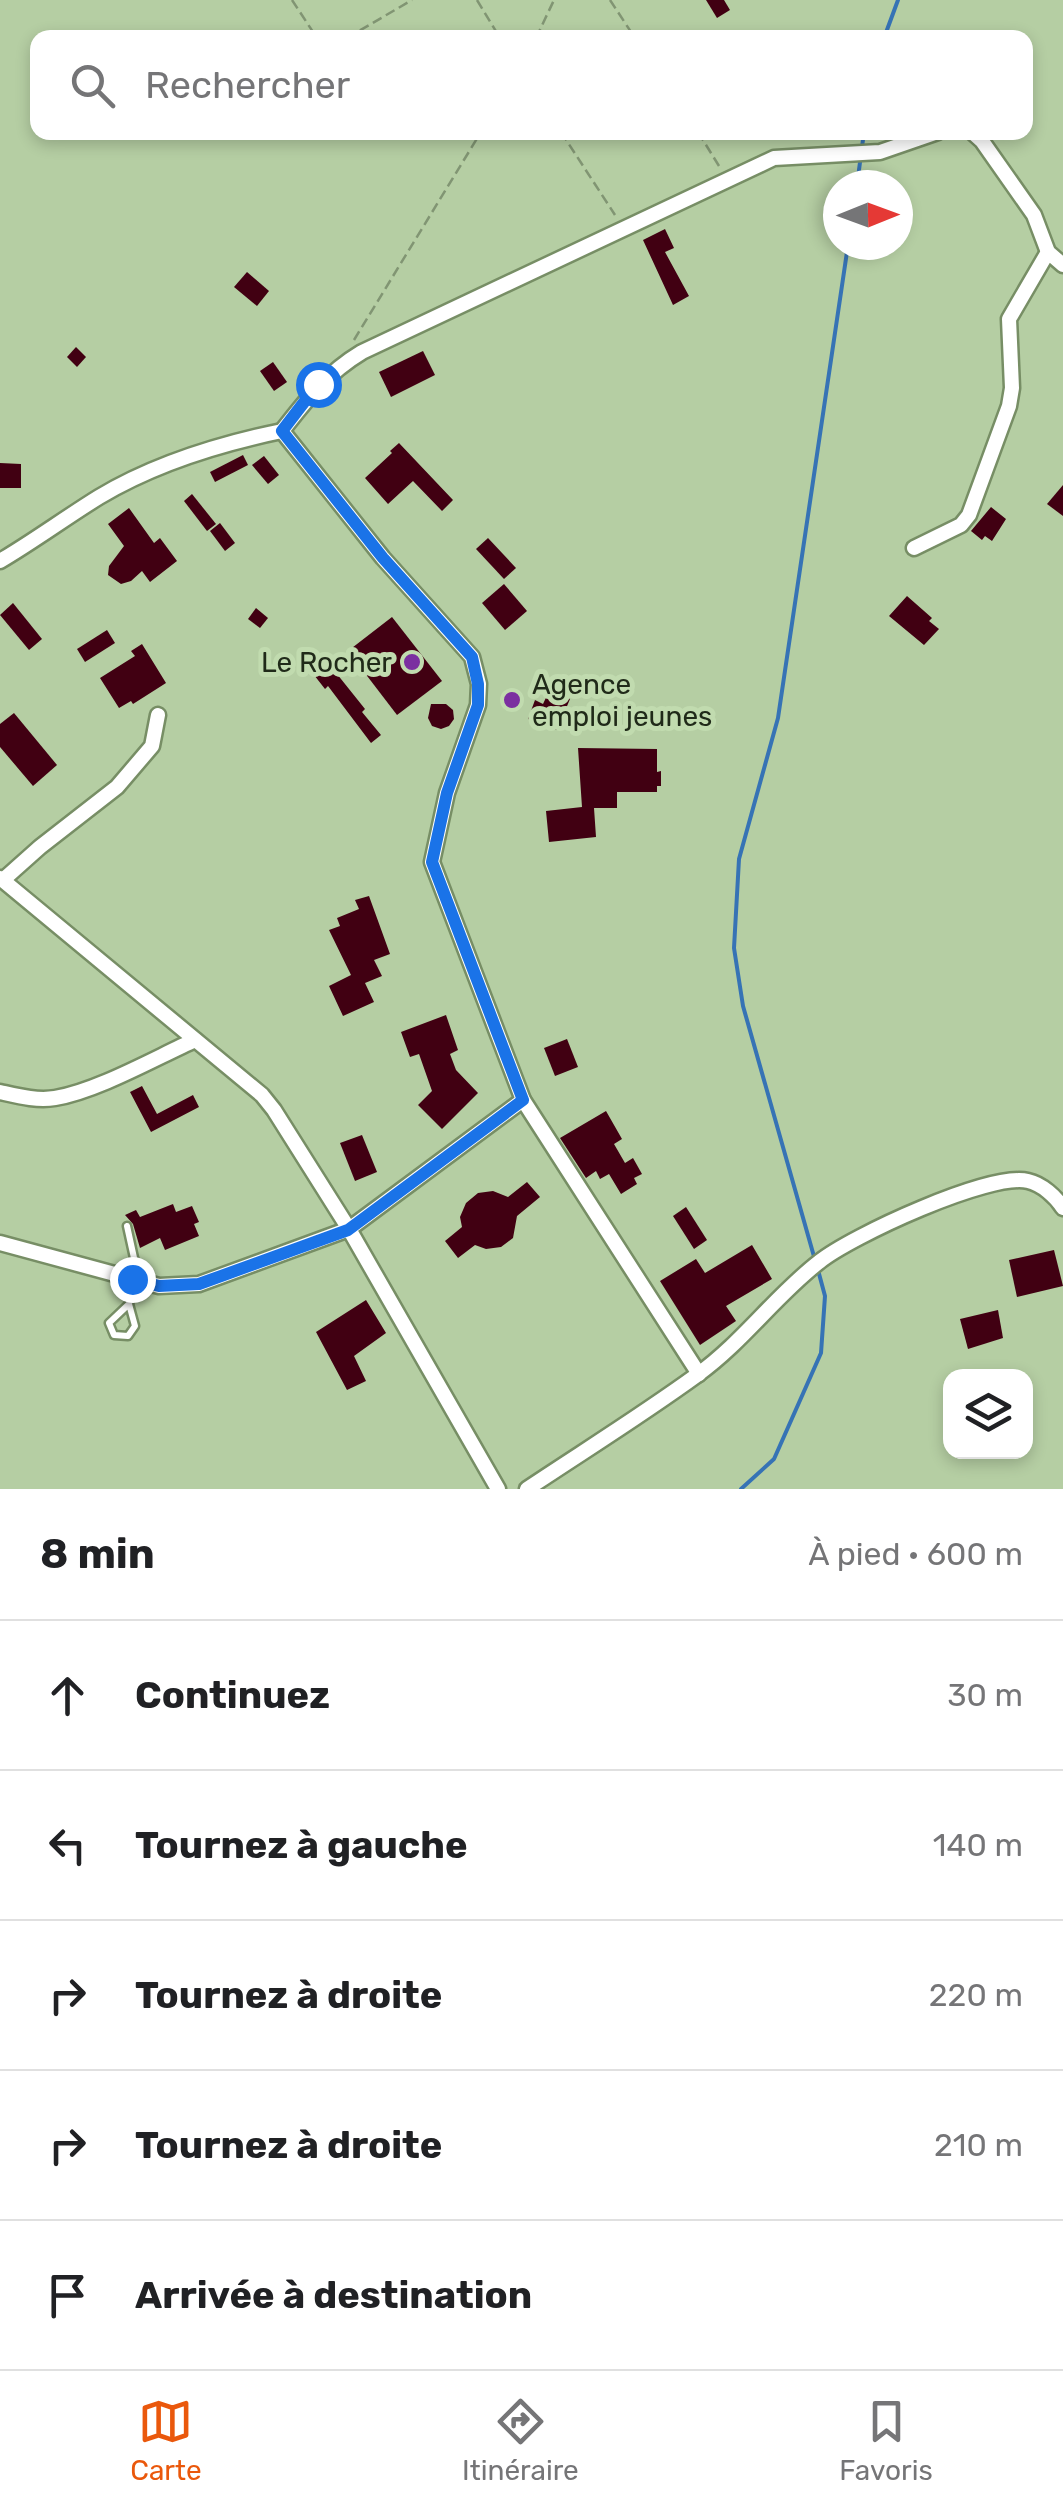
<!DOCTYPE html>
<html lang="fr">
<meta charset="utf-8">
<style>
body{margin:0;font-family:Rubik,sans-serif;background:#f2f2f2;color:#202124}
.controls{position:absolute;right:30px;bottom:30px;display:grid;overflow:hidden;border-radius:20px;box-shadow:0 5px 15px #0003}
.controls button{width:90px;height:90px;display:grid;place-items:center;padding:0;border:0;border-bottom:2px solid #e0e0e0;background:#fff;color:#202124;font:50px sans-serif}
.compass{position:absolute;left:823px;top:170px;width:90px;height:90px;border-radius:50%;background:#fff;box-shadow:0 5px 15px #0003;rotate:89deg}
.stop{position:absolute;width:30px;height:30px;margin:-22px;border:8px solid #1a73e8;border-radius:50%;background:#fff}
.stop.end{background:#1a73e8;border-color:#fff;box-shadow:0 2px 10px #0008}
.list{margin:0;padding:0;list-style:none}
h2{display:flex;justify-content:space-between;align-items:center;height:130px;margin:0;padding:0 40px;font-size:42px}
h2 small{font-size:32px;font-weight:400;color:#757577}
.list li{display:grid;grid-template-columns:65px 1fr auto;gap:30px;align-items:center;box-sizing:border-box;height:150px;padding:0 40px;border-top:2px solid #e0e0e0}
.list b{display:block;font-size:38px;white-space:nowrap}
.list em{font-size:32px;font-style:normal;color:#757577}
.icon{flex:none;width:55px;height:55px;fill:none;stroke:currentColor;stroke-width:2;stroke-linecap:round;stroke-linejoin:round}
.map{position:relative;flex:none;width:1063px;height:1489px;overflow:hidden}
.search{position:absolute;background:#fff;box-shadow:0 5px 15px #0003;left:30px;right:30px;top:30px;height:110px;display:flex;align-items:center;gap:25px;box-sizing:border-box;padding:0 35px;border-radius:20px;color:#757577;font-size:38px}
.sheet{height:880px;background:#fff}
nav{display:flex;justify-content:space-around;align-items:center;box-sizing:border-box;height:140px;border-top:2px solid #e0e0e0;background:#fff;font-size:28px;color:#757577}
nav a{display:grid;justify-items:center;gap:5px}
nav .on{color:#ea580c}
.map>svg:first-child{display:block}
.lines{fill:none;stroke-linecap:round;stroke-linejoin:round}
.stream{stroke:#3673b5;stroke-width:4}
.building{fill:#410012}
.service-casing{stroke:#778e65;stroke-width:11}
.minor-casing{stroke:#778e65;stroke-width:19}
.path{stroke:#819573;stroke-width:2.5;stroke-dasharray:10 5;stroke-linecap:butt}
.service{stroke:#fff;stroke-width:6}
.minor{stroke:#fff;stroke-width:14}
.route{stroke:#1a73e8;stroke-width:12}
.poi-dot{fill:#7b2fa0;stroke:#c1dbaf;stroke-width:4}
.labels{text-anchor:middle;stroke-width:10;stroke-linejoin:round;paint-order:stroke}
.poi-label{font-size:28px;fill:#202a19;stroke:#c1dbaf;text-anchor:end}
</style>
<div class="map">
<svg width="1063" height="1489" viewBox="0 0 1063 1489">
<rect width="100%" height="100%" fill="#b5cea3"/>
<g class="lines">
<g class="stream">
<polyline points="884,38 898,0"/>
<polyline points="857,185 864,132"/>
<polyline points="815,1260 743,1006 734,948 739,859 778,718 848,245"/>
<polyline points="741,1489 774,1459 821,1353 825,1296 818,1270"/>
</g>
</g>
<g class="building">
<polygon points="706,0 724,0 730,10 717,18"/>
<polygon points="665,229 674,248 665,252 689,296 673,305 643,240"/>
<polygon points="247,272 269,291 257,306 234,287"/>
<polygon points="76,347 86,357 77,367 67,357"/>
<polygon points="423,351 435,375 391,397 379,372"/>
<polygon points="273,362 287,382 274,391 260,371"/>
<polygon points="399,443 453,500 442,511 413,481 388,504 365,478 392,453 390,451"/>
<polygon points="243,455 248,465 215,482 210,472"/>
<polygon points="264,456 279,475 268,484 252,465"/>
<polygon points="0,463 21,464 21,488 0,488"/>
<polygon points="1063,485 1063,516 1047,504"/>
<polygon points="192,494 216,524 207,531 184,501"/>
<polygon points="991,507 1006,519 992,541 985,536 982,540 971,531"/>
<polygon points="129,508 154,543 160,538 177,561 150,582 142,571 131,581 121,584 108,575 109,566 124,546 108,524"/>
<polygon points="220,523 235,543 225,551 210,531"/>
<polygon points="488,538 516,568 504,579 476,549"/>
<polygon points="504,584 527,611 505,630 482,603"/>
<polygon points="907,596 932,618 929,621 939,629 924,645 889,616"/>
<polygon points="13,603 42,639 29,650 0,615"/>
<polygon points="256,608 268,618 260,628 248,619"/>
<polygon points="392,617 442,681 397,715 348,651"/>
<polygon points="107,630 115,643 85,662 77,649"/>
<polygon points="142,644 166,683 133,704 131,701 119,708 100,678 135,656 131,651"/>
<polygon points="321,654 365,709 362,712 381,735 371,743 328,686 325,689 307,666"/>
<polygon points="550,689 570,699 557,730 528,719 535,700 543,704"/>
<polygon points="431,704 446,704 453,710 454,719 449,726 441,729 432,726 428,718"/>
<polygon points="14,713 57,765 33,786 0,747 0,724"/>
<polygon points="578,748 657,749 657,772 661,771 661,786 657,786 657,792 617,792 617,808 594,808 596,837 549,842 546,811 582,807"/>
<polygon points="369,896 390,954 374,960 382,976 365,983 374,1002 343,1016 329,986 351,975 329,930 340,926 337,918 359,909 355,900"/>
<polygon points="446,1015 458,1050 450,1054 456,1070 478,1093 442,1129 418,1105 432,1091 419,1054 410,1057 401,1032"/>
<polygon points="567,1039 578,1067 555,1076 544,1048"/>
<polygon points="142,1086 157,1114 193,1095 199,1107 151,1132 130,1092"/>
<polygon points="606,1111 622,1139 614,1144 625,1163 633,1158 642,1174 634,1178 637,1184 621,1194 609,1174 600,1179 596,1171 586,1178 560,1138"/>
<polygon points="362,1135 377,1172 355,1181 340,1143"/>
<polygon points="527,1182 540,1197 517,1216 513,1238 501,1247 486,1249 475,1245 458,1258 445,1241 462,1227 460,1217 466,1203 478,1193 493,1191 508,1197"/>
<polygon points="173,1204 176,1212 192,1206 199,1222 194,1224 199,1236 165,1250 160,1238 140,1248 133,1224 125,1215 136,1210 140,1217"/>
<polygon points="686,1207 707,1240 694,1249 673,1216"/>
<polygon points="752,1245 772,1279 726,1306 736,1321 700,1345 660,1281 696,1259 705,1273"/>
<polygon points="1054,1250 1063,1286 1017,1297 1009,1260"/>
<polygon points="366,1300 386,1333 354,1356 366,1381 347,1390 316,1332"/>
<polygon points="998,1310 1003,1338 968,1349 960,1319"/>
</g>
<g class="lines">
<defs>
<polyline id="service" points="127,1226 136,1267 129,1304 135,1326 128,1336 114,1335 109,1323 129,1304"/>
<g id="minor">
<polyline points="972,132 982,141 1034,215 1048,252 1063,265"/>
<path d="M282,431c24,-31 45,-58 80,-79l412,-194 106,-6 58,-20"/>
<polyline points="914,548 961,525 969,515 1009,406 1012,388 1009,319 1048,252"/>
<path d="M0,561c34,-20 65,-43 99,-64 55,-33 120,-53 183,-66l101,127 89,99 7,27 -1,21 -31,88 -15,69 91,238 176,274"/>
<polyline points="0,878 262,1095 274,1110 349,1229 498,1489"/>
<polyline points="3,880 40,847 117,787 152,746 158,715"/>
<path d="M0,1092c18,4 37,9 55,6 42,-7 100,-40 140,-58"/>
<polyline points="0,1243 159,1286 199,1284 349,1229 523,1100"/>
<path d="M527,1489c57,-38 115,-74 170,-114 46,-33 78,-79 122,-113 32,-26 171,-90 209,-81 14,3 28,16 35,27"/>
</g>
</defs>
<use href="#service" class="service-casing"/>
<use href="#minor" class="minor-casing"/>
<g class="path">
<polyline points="292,0 317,38"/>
<polyline points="477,0 500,38"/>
<polyline points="610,0 635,38"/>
<polyline points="347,38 412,0"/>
<polyline points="536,38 554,0"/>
<polyline points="561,132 615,215"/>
<polyline points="698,132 719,166"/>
<polyline points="354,340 481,132"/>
</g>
<use href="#service" class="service"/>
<use href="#minor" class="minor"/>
</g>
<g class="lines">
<polyline class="route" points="132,1279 159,1286 199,1284 348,1230 523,1100 432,862 447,793 478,705 478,684 472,657 383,558 282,431 318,384"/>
</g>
<g class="poi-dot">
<circle cx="412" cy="662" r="10"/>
<circle cx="512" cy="700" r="10"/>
</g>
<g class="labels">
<g class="poi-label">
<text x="392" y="672">Le Rocher</text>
<text x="532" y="694" text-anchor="start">Agence<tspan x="532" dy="32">emploi jeunes</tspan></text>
</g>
</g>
</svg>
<div class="controls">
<button><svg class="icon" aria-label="layers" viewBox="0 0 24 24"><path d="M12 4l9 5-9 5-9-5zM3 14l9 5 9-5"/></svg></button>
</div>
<svg class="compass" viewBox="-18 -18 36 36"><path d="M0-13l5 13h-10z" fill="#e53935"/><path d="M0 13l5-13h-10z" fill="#757577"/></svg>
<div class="stop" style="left:318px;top:384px"></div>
<div class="stop end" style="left:132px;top:1279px"></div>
<div class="search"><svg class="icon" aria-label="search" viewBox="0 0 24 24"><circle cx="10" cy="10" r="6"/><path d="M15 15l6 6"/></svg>Rechercher</div>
</div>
<section class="sheet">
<h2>8 min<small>À pied · 600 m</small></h2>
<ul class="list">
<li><svg class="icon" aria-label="ahead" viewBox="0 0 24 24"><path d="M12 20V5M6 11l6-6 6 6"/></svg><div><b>Continuez</b></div><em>30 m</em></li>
<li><svg class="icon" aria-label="left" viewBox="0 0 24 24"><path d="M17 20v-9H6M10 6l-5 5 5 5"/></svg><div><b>Tournez à gauche</b></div><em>140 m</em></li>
<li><svg class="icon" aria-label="right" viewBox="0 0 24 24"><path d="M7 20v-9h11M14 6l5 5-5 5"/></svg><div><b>Tournez à droite</b></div><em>220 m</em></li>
<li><svg class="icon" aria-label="right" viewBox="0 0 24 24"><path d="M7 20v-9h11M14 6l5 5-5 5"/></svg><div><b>Tournez à droite</b></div><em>210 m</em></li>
<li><svg class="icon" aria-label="arrive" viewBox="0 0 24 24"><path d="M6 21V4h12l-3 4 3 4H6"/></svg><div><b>Arrivée à destination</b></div></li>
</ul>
</section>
<nav>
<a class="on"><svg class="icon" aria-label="map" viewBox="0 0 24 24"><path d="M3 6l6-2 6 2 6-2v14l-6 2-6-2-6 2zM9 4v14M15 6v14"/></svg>Carte</a>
<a><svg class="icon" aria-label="directions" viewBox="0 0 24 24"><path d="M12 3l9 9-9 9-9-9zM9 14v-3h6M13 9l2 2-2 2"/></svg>Itinéraire</a>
<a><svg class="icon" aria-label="saved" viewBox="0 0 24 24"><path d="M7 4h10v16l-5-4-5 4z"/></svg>Favoris</a>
</nav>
